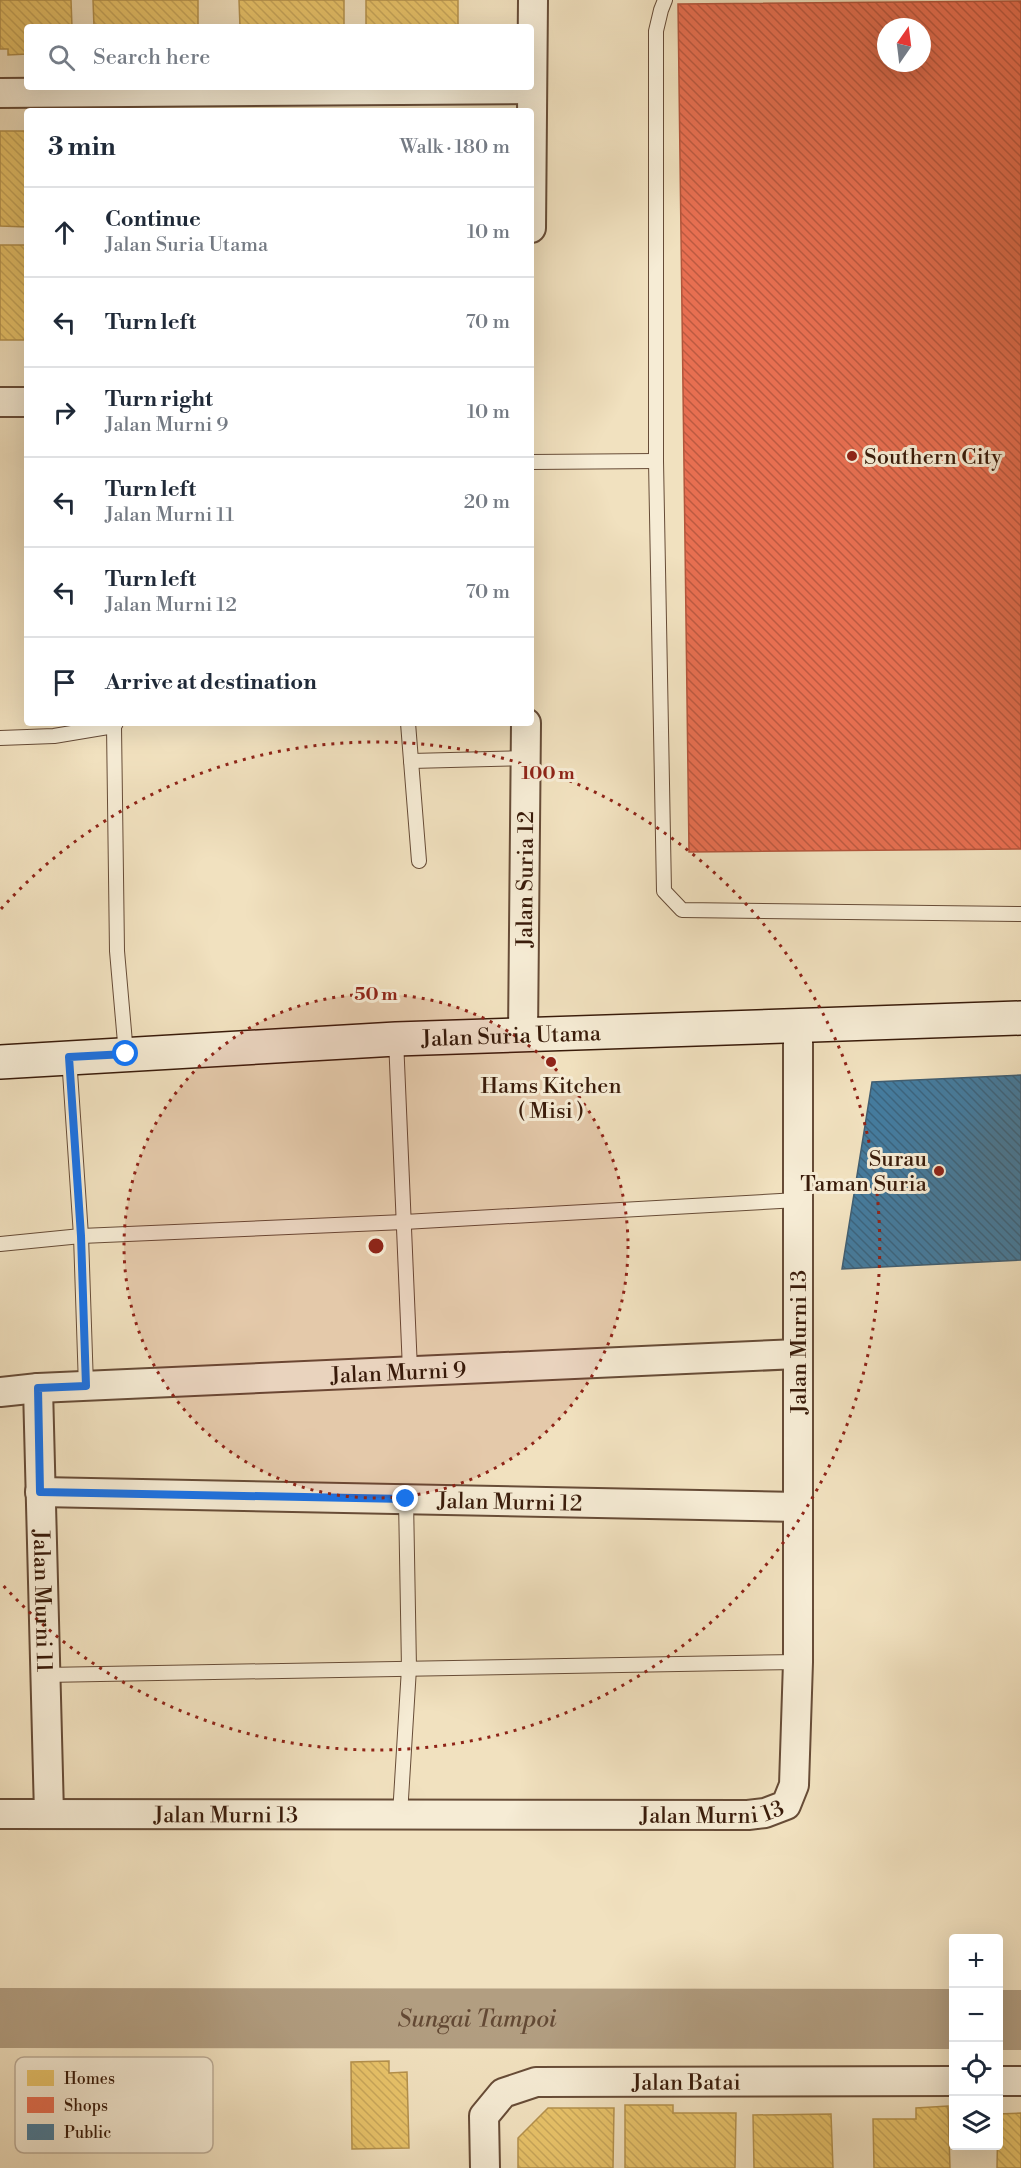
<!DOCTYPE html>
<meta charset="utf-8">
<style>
body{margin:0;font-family:"Libre Bodoni",serif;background:#f6f6f7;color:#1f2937}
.controls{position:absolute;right:18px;bottom:18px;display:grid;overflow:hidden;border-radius:6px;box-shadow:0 6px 24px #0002}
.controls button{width:54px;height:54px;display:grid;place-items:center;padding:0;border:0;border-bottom:2px solid #e0e1e3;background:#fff;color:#1f2937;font:30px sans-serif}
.compass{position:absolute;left:877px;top:18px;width:54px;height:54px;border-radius:50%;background:#fff;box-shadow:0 6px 24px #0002;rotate:14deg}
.stop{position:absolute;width:18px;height:18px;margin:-14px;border:4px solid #1a73e8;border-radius:50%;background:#fff}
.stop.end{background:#1a73e8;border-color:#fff;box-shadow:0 2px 6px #0008}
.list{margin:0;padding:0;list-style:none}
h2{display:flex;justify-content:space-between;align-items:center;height:78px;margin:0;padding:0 24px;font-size:26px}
h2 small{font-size:20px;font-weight:400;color:#747a83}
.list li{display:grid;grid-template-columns:39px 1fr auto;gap:18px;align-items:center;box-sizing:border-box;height:90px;padding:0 24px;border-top:2px solid #e0e1e3}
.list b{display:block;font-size:22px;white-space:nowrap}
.list p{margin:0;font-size:20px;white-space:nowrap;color:#747a83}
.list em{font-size:20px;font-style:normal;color:#747a83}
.icon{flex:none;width:33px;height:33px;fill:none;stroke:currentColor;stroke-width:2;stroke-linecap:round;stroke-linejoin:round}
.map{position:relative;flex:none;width:1021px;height:2168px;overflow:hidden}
.search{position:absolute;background:#fff;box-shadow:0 6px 24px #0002;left:24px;top:24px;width:510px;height:66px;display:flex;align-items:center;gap:15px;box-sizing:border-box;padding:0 21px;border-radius:6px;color:#747a83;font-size:22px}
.panel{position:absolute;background:#fff;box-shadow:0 6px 24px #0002;left:24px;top:108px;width:510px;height:618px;border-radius:6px}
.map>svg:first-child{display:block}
.homes{fill:url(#homes-back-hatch);stroke:#b4914d;stroke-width:1.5}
.shops{fill:url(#shops-back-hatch);stroke:#b3563c;stroke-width:1.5;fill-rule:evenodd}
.public{fill:url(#public-back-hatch);stroke:#415e71;stroke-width:1.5}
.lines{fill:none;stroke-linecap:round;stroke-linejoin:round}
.river{stroke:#b29e81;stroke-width:60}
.service-casing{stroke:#674c37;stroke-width:16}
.minor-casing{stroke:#674c37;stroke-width:32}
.secondary-casing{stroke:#391b0a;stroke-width:36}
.service{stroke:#f6ecd5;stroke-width:14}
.minor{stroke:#f6ecd5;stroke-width:28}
.secondary{stroke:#f6ecd5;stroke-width:33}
.route{stroke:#1a73e8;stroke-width:8}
.ring{fill:none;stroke:#8f2418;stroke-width:3;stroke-dasharray:3 6}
.poi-dot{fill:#8f2418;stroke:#f6ecd5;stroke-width:2}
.labels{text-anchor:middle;stroke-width:6;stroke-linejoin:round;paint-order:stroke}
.poi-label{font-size:22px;fill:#391b0a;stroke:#f6ecd5;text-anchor:start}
.street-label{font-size:22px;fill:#391b0a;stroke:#f6ecd5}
.water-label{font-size:24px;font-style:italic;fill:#634934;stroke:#f6ecd5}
.key{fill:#f6ecd5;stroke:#bdad98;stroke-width:1.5}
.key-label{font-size:16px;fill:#391b0a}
.centre{fill:#8f2418;stroke:#f6ecd5;stroke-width:3}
.ring-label{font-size:18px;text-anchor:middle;font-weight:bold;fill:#8f2418;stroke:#f6ecd5;stroke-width:6;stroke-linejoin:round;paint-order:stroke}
</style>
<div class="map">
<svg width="1021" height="2168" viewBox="0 0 1021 2168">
<defs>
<pattern id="homes-back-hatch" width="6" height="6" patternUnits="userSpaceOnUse" patternTransform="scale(1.5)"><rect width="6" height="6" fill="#e9c46a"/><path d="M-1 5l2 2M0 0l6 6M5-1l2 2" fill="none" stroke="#c9a85b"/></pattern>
<pattern id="shops-back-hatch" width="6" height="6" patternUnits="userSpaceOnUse" patternTransform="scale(1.5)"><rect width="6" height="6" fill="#e76f51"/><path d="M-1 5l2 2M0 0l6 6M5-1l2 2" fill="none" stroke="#bc5a41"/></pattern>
<pattern id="public-back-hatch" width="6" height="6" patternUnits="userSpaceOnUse" patternTransform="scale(1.5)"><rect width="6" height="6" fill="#457b9d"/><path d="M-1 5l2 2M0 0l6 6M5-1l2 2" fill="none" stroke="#3b647e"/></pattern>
</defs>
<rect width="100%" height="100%" fill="#f1e1bf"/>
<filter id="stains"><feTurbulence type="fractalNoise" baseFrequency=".00333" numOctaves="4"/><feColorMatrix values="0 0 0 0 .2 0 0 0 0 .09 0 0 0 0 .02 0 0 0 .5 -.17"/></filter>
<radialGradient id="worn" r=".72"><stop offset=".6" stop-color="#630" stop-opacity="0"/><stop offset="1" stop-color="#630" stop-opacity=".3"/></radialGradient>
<g class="homes">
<polygon points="0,0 71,0 72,27 27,27 27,54 8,55 8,49 0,49"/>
<polygon points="93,0 198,0 198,27 94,27"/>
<polygon points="239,0 344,0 344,27 240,27"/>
<rect x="366" y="0" width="92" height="27"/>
<polygon points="0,131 27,131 27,227 0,226"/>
<rect x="0" y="245" width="27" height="95"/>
<polygon points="389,2061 389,2073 407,2072 409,2148 352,2149 351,2062"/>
<polygon points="625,2105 673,2105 673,2113 736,2113 735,2168 625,2168"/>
<polygon points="948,2106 950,2168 874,2168 873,2119 916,2119 916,2108"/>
<polygon points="548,2108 614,2108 613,2168 518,2168 518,2138"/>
<polygon points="1021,2113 1021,2168 997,2168 998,2114"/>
<polygon points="831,2114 833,2168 754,2168 753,2115"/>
</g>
<path class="shops" d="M1021,1v848l-332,3 -11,-848zM886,27h36v36h-36z"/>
<polygon class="public" points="1021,1075 1021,1260 842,1269 872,1082"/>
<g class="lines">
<g class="river">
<path id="s1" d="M0,2018l954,1"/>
<polyline points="998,2020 1021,2020"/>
</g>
<defs>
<g id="service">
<polyline points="665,0 661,10 656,31 656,461 664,891 682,910 1021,914"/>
<polyline points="531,462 656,461"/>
<polyline points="408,723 419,861"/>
<polyline points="114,726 117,951 126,1054"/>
<polyline points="0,738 54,736 114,726 116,723"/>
<polyline points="411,761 526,758"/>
<polyline points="396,1039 410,1370"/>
<polyline points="69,1057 81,1236 86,1386"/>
<polyline points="0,1244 81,1236 404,1222 798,1200"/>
<polyline points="44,1675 798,1662"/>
<polyline points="400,1815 409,1668 406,1499"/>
</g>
<g id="minor">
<polyline points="0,93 532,89"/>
<polyline points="531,228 533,0"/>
<polyline points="0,402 27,402"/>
<path id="s2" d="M523,1035l3,-312"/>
<path id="s3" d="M38,1388l11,426"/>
<path id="s4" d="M0,1392l38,-4 760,-34"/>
<path id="s5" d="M40,1492l758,15"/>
<path id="s6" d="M0,1814l748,1 17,-2 21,-8 8,-20 4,-123v-636"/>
<polyline points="998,2081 1021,2081"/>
<path id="s7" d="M485,2168l-1,-52 19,-23 33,-11 418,-1"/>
</g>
<g id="secondary">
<path id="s8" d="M0,1062l396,-23 625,-21"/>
</g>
</defs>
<use href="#service" class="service-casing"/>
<use href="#minor" class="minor-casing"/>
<use href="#secondary" class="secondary-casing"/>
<use href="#service" class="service"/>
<use href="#minor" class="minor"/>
<use href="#secondary" class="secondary"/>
</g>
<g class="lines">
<polyline class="route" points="126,1054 69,1057 81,1236 86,1386 38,1388 40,1492 406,1499"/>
</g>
<circle cx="376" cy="1246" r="252" fill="#8f2418" fill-opacity=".12"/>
<g class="ring">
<circle cx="376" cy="1246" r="252"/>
<path d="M1 909A504 504 0 1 1 1 1583"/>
</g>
<g class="poi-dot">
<circle cx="852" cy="456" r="6"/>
<circle cx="551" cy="1062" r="6"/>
<circle cx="939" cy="1171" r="6"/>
</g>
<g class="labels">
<g class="poi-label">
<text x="864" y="464">Southern City</text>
<text x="551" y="1093" text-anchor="middle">Hams Kitchen<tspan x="551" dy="25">( Misi )</tspan></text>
<text x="927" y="1166" text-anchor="end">Surau<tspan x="927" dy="25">Taman Suria</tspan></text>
</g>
<g class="street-label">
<text dy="8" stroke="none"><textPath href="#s2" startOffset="156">Jalan Suria 12</textPath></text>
<text dy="8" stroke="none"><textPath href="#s8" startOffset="512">Jalan Suria Utama</textPath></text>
<text transform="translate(798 1342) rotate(-90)" y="8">Jalan Murni 13</text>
<text dy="8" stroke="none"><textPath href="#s4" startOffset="399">Jalan Murni 9</textPath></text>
<text dy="8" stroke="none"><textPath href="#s5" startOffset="470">Jalan Murni 12</textPath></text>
<text dy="8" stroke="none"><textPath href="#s3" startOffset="213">Jalan Murni 11</textPath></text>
<text dy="8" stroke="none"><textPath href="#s6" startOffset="712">Jalan Murni 13</textPath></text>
<text dy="8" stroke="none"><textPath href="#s6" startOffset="226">Jalan Murni 13</textPath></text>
<text dy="8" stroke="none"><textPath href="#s7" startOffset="267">Jalan Batai</textPath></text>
</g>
<g class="water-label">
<text dy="8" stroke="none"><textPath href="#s1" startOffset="477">Sungai Tampoi</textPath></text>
</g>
</g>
<rect x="15" y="2057" width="198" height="96" rx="9" class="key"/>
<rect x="27" y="2070" width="27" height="16" fill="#e9c46a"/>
<rect x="27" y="2097" width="27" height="16" fill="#e76f51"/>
<rect x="27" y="2124" width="27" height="16" fill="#457b9d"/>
<g class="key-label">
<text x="64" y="2084">Homes</text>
<text x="64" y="2111">Shops</text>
<text x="64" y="2138">Public</text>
</g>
<circle cx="376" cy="1246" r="9" class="centre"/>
<g class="ring-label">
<text x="548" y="779">100 m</text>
<text x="376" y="1000">50 m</text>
</g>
<rect width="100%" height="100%" filter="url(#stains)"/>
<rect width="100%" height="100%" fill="url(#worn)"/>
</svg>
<div class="controls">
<button>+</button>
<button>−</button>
<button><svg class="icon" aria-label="locate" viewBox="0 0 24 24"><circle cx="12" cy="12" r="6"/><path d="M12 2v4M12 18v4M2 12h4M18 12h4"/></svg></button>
<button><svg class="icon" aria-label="layers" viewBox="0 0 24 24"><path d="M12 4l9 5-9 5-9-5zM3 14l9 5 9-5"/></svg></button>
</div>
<svg class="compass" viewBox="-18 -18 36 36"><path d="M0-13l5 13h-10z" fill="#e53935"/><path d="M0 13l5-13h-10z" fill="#747a83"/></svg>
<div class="stop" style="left:126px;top:1054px"></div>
<div class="stop end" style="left:406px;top:1499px"></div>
<div class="search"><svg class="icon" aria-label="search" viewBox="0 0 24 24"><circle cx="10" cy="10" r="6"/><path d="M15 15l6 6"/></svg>Search here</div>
<section class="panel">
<h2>3 min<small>Walk · 180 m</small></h2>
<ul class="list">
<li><svg class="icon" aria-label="ahead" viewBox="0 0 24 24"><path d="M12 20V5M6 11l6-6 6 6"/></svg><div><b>Continue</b><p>Jalan Suria Utama</p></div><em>10 m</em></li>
<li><svg class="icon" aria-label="left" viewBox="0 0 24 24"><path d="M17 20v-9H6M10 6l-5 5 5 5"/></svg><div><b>Turn left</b></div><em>70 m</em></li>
<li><svg class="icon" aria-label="right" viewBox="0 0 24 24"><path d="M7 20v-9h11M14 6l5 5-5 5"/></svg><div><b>Turn right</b><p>Jalan Murni 9</p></div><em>10 m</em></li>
<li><svg class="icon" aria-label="left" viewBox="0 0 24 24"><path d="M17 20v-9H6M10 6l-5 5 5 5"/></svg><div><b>Turn left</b><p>Jalan Murni 11</p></div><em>20 m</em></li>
<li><svg class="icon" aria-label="left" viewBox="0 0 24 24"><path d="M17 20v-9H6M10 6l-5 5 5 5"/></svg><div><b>Turn left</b><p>Jalan Murni 12</p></div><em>70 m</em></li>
<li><svg class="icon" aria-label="arrive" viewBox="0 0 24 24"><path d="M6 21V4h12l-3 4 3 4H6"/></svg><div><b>Arrive at destination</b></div></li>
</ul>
</section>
</div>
